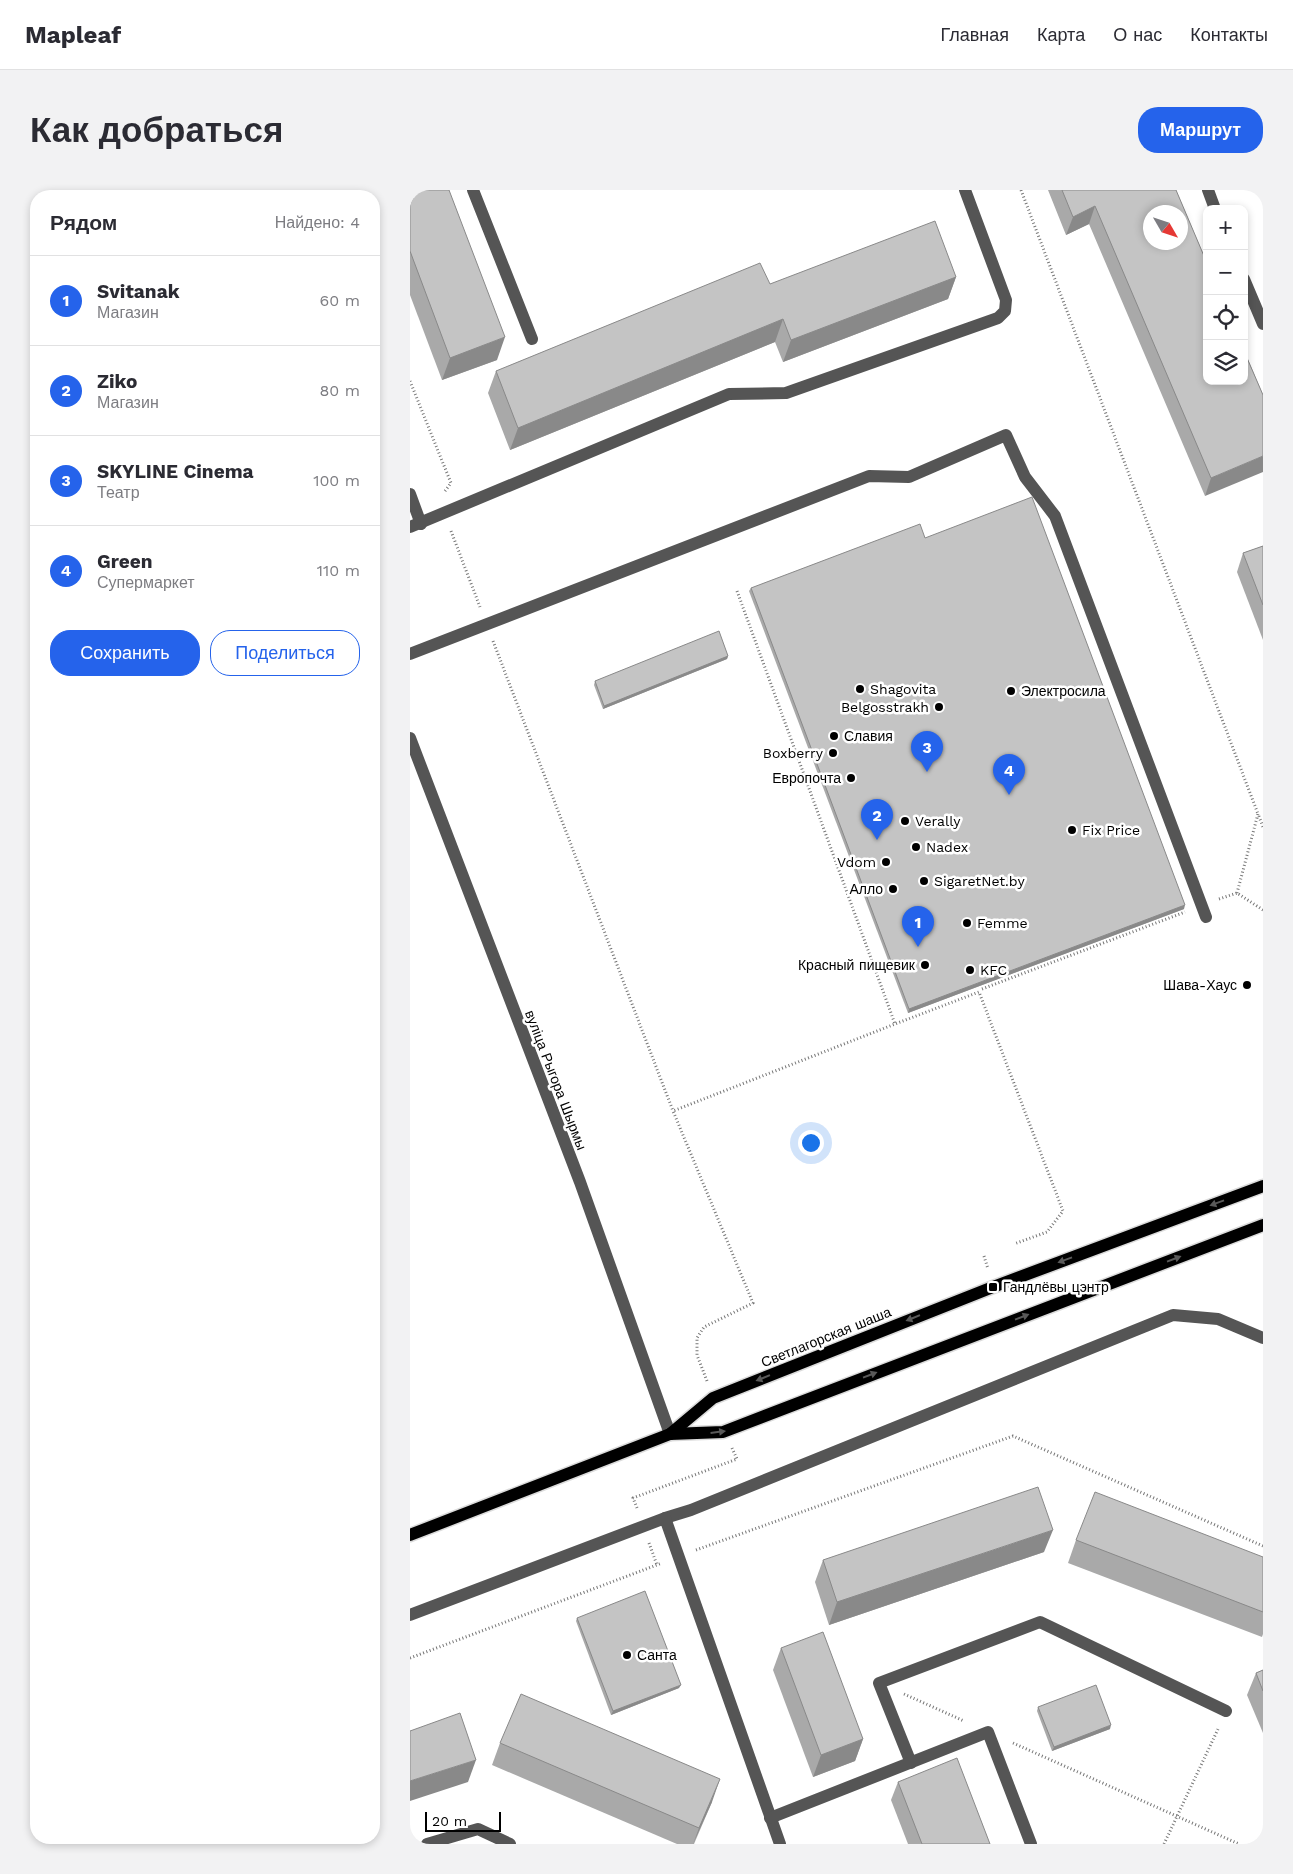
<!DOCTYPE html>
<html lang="ru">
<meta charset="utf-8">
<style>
body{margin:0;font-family:"Work Sans",sans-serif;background:#f2f2f3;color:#2b2b33}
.controls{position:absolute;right:15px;top:15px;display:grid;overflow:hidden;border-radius:10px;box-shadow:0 2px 8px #0003}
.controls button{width:45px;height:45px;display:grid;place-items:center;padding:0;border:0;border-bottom:1px solid #e1e1e2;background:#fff;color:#2b2b33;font:25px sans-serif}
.compass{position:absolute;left:733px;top:15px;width:45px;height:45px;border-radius:50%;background:#fff;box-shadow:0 2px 8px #0003;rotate:129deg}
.scale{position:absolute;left:15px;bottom:12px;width:76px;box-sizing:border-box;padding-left:5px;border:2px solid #000;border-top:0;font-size:14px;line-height:18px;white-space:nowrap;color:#000;-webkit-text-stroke:4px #fff;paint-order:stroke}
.you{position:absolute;left:400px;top:952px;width:18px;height:18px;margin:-12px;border:4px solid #fff;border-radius:50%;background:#1a73e8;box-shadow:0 0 0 8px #1a73e833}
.badge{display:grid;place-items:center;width:32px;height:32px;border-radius:50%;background:#2563eb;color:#fff;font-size:16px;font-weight:700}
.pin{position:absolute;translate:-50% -41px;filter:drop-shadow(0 1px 2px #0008)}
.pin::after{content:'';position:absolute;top:26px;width:18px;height:15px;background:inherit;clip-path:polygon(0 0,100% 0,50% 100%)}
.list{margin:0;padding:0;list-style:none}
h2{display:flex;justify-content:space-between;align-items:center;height:65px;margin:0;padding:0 20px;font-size:21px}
h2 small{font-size:16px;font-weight:400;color:#7c7c81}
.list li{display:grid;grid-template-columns:32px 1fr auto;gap:15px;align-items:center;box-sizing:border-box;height:90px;padding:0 20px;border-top:1px solid #e1e1e2}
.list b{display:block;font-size:19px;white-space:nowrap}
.list p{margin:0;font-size:16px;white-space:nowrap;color:#7c7c81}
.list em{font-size:16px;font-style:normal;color:#7c7c81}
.actions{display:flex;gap:10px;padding:15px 20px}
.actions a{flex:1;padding:11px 0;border:1px solid #2563eb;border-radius:20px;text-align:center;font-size:18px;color:#2563eb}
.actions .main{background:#2563eb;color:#fff}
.icon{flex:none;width:28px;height:28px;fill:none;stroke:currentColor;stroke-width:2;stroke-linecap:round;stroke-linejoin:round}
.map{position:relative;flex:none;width:853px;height:1654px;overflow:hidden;border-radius:20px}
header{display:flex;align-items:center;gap:30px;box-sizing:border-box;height:70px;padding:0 25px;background:#fff;border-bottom:1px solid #e1e1e2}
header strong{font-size:24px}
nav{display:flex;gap:28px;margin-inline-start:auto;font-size:18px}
.intro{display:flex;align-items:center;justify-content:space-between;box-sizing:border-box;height:120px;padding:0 30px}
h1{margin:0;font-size:35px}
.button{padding:12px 22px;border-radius:20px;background:#2563eb;color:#fff;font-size:18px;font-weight:700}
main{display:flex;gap:30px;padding:0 30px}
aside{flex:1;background:#fff;border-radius:20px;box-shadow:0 2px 8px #0003}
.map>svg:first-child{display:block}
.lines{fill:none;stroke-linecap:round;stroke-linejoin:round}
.major-casing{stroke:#dbdbdb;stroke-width:15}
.path{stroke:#777;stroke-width:3;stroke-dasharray:1 2.5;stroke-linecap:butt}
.minor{stroke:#555;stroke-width:12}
.major{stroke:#000;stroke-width:12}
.wall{fill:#a9a9a9}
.shaded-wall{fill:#898989}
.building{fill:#c4c4c4;stroke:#898989;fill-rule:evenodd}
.oneway{fill:#595959}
.poi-dot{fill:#000;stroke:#fff;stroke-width:2}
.labels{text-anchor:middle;stroke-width:5;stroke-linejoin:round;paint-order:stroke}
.poi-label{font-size:14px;fill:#000;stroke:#fff;text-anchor:start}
.street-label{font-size:14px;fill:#000;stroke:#fff}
</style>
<header>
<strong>Mapleaf</strong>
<nav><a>Главная</a><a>Карта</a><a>О нас</a><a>Контакты</a></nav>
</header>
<div class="intro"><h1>Как добраться</h1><a class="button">Маршрут</a></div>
<main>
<aside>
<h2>Рядом<small>Найдено: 4</small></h2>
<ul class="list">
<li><span class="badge">1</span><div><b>Svitanak</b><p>Магазин</p></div><em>60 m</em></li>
<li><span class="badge">2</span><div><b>Ziko</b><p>Магазин</p></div><em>80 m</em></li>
<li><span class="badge">3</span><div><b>SKYLINE Cinema</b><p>Театр</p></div><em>100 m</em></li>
<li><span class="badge">4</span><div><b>Green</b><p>Супермаркет</p></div><em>110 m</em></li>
</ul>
<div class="actions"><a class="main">Сохранить</a><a>Поделиться</a></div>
</aside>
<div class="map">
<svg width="853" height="1654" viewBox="0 0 853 1654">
<rect width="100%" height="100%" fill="#fff"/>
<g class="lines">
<defs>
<g id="major">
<polyline points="260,1244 313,1242 853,1035"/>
<polyline points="0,1345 260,1244 303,1208 583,1097 853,996"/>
</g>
</defs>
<use href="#major" class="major-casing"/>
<g class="path">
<polyline points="611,0 848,624"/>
<polyline points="0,191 41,293 35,301"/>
<polyline points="41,341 70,417"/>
<polyline points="327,401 485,834 569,802 653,1021 637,1042 604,1054"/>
<polyline points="83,451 263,921"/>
<polyline points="827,703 848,624 853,637"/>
<polyline points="809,709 827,703 853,720"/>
<polyline points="572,799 775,722"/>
<polyline points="574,1066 578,1079"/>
<polyline points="297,1191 287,1165 287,1148 294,1137 343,1113 263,921 485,834"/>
<polyline points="227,1318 223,1308 327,1269 322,1258"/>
<polyline points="239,1353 247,1375"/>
<polyline points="286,1360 603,1246 853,1356"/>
<polyline points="0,1468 252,1373"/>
<polyline points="494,1504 554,1531"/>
<polyline points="603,1553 829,1654"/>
<polyline points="754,1654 809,1537"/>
</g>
<g class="minor">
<polyline points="63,0 122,149"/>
<polyline points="798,0 805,19"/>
<polyline points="834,89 853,134"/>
<polyline points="0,304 11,334"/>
<polyline points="0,337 319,204 376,203 588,128 595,121 596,110 555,0"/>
<polyline points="0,464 459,286 499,287 596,245 615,287 645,326 796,727"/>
<polyline points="0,548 170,992 260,1244"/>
<polyline points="255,1328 281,1320 763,1125 808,1129 853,1148"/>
<polyline points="0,1425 255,1328 370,1654"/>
<polyline points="501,1573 469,1493 630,1432 816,1521"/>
<polyline points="360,1628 578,1542 621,1654"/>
<polyline points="17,1654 68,1639 100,1654"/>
</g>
<use href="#major" class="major"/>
</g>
<g class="wall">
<polygon points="0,0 87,170 32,190 0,105"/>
<polygon points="638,0 766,0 853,205 795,306 679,34 656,45"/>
<polygon points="546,87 538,109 373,172 365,152 100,260 78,203 86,181 360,94"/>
<polygon points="515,348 774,719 498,823 339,401 341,398"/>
<polygon points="853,356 853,450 827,382 833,363"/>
<polygon points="318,466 317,469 193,519 184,495 185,491"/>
<polygon points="666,1350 853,1367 853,1444 852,1447 658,1373"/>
<polygon points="634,1362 419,1435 405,1392 413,1370"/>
<polygon points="167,1428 269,1498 201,1525 166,1431"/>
<polygon points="371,1458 453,1549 445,1571 403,1587 363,1480"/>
<polygon points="853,1480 853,1543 837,1505 846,1483"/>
<polygon points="628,1517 700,1539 642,1561 627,1521"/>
<polygon points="90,1553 302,1612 284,1654 267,1654 82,1575"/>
<polygon points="488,1592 580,1654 498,1654 481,1610"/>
</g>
<g class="shaded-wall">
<polygon points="685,16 679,34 656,45 663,27"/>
<polygon points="546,87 538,109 373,172 381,150"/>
<polygon points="373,129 365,152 100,260 108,238"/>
<polygon points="95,147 87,170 32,190 40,168"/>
<polygon points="853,266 853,282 795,306 801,288"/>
<polygon points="318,466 317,469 193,519 194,516"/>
<polygon points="775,715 774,719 498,823 499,819"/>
<polygon points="643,1340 634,1362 419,1435 427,1412"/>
<polygon points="271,1495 269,1498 201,1525 203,1521"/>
<polygon points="701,1535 700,1539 642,1561 644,1557"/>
<polygon points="453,1549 445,1571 403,1587 411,1565"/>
<polygon points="66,1570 58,1592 0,1611 0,1591"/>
<polygon points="310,1589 302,1612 283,1654 289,1638"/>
</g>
<g class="building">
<polygon points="0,0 39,0 95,147 40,168 0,61"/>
<path d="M652,0h114l31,73v118h37v-30l19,44v61l-52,22 -116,-272 -22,11zM740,22h30v30h-30z"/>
<polygon points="525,31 546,87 381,150 373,129 108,238 86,181 350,73 360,94"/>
<polygon points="622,307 775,715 499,819 341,398 510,334 515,348"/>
<polygon points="853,356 853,415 833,363"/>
<polygon points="309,441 318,466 194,516 185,491"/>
<polygon points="628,1297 643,1340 427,1412 413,1370"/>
<polygon points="685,1302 853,1367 853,1422 666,1350"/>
<polygon points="235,1401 271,1495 203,1521 167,1428"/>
<polygon points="413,1442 453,1549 411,1565 371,1458"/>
<polygon points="853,1480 853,1501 846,1483"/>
<polygon points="686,1495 701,1535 644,1557 628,1517"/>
<polygon points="111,1504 310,1589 289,1638 90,1553"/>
<polygon points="50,1523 66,1570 0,1591 0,1541"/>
<polygon points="547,1568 580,1654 512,1654 488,1592"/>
</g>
<defs><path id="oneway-solid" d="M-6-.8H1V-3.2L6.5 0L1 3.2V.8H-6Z" transform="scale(1.25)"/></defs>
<g class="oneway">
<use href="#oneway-solid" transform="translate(807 1013) rotate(160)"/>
<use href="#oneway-solid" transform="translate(764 1069) rotate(-21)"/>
<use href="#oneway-solid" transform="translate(655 1070) rotate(160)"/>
<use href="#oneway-solid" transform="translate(612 1127) rotate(-21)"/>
<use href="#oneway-solid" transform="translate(503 1128) rotate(158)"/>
<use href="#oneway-solid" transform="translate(460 1185) rotate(-21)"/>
<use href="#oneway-solid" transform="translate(353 1188) rotate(158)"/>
<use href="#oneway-solid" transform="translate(308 1242) rotate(-7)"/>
</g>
<g class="poi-dot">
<circle cx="450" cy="499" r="5"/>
<circle cx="601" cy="501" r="5"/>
<circle cx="529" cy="517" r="5"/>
<circle cx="424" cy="546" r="5"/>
<circle cx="423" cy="563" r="5"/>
<circle cx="441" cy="588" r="5"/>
<circle cx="495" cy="631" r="5"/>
<circle cx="662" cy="640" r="5"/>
<circle cx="506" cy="657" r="5"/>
<circle cx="476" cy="672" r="5"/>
<circle cx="514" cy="691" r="5"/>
<circle cx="483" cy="699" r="5"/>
<circle cx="557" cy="733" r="5"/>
<circle cx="515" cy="775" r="5"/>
<circle cx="560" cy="780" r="5"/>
<circle cx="837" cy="795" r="5"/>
<rect x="578" y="1092" width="10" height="10" rx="2.5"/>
<circle cx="217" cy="1465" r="5"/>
</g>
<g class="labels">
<g class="poi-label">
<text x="460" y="504">Shagovita</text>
<text x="611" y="506">Электросила</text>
<text x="519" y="522" text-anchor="end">Belgosstrakh</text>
<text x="434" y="551">Славия</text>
<text x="413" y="568" text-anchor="end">Boxberry</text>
<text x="431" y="593" text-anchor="end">Европочта</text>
<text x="505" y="636">Verally</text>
<text x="672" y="645">Fix Price</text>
<text x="516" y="662">Nadex</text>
<text x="466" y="677" text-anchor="end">Vdom</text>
<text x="524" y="696">SigaretNet.by</text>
<text x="473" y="704" text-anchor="end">Алло</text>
<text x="567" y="738">Femme</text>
<text x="505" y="780" text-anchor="end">Красный пищевик</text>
<text x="570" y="785">KFC</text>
<text x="827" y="800" text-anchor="end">Шава-Хаус</text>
<text x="593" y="1102">Гандлёвы цэнтр</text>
<text x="227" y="1470">Санта</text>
</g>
<g class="street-label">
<text transform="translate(146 890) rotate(69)" y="5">вуліца Рыгора Шырмы</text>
<text transform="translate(416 1147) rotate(-22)" y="5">Светлагорская шаша</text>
</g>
</g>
</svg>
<div class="controls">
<button>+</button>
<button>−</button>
<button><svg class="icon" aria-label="locate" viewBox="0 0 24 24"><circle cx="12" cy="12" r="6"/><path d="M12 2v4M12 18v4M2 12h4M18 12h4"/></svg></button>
<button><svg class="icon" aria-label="layers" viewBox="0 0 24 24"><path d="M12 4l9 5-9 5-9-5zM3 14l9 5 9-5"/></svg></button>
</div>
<svg class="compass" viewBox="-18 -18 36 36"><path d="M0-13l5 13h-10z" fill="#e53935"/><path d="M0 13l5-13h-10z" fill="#7c7c81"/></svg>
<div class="scale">20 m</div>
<div class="you"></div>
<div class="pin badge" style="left:508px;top:757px">1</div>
<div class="pin badge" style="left:467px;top:650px">2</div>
<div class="pin badge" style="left:517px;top:582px">3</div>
<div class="pin badge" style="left:599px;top:605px">4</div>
</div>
</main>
